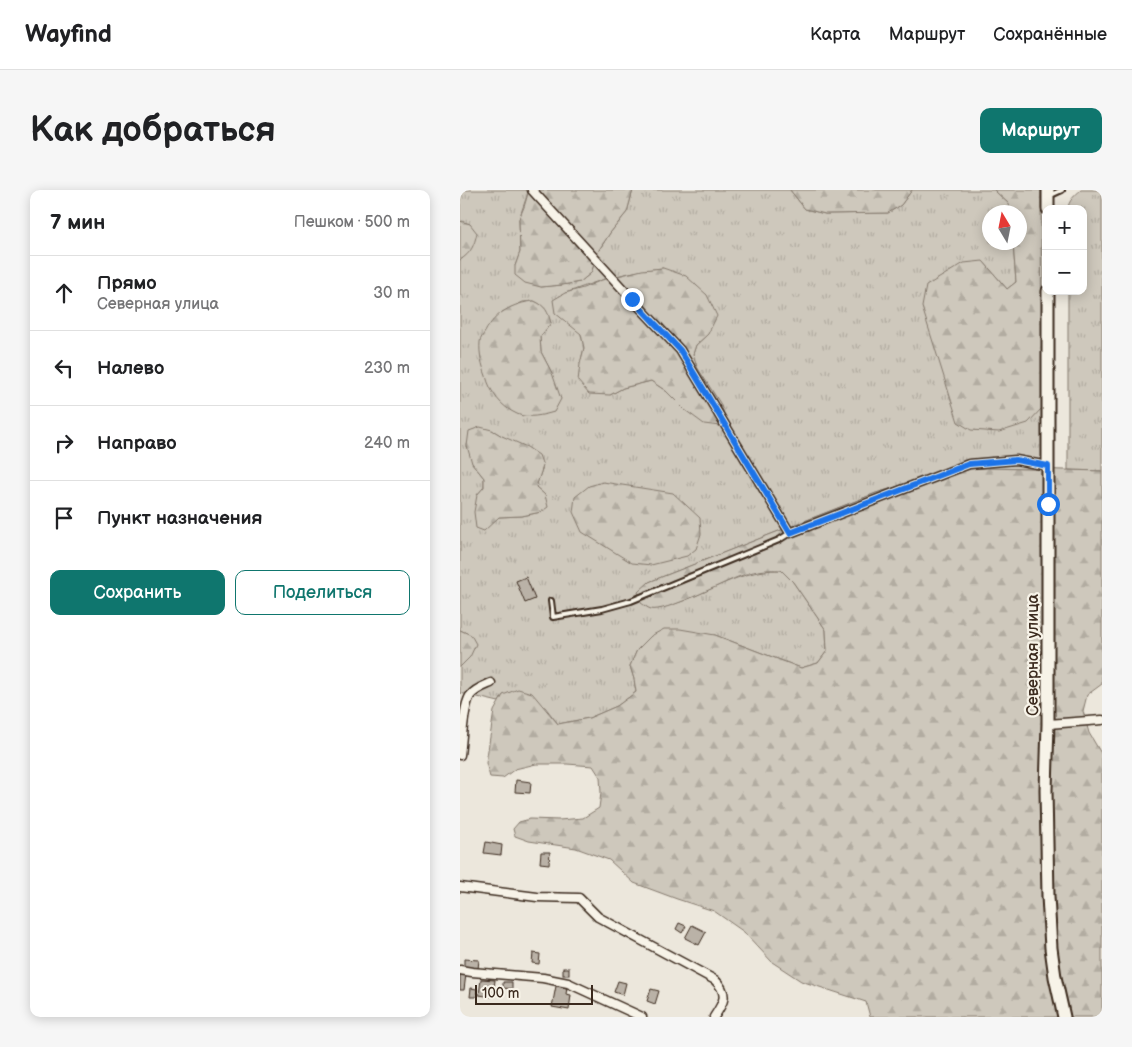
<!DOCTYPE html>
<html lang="ru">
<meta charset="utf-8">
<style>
body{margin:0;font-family:"Balsamiq Sans",sans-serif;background:#f6f6f6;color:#202124}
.controls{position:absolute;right:15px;top:15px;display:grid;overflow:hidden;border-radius:10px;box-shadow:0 2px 12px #0003}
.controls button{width:45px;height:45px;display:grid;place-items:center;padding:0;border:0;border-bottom:1px solid #e0e0e0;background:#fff;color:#202124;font:25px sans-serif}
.compass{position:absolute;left:522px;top:15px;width:45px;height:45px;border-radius:50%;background:#fff;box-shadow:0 2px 12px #0003;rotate:350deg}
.scale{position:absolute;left:15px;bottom:12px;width:118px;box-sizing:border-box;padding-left:5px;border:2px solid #3b2a1e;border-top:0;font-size:14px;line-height:18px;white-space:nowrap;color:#3b2a1e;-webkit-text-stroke:4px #f7f3e8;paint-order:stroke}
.stop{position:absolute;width:15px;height:15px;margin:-11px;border:4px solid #1a73e8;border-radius:50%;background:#fff}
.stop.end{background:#1a73e8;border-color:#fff;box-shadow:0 1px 5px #0008}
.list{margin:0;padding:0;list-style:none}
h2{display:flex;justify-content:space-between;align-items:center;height:65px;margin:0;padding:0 20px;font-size:21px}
h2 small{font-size:16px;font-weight:400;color:#757577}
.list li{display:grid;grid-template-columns:32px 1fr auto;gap:15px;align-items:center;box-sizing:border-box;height:75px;padding:0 20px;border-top:1px solid #e0e0e0}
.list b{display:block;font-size:19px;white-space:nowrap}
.list p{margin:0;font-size:16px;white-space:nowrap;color:#757577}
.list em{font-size:16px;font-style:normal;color:#757577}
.actions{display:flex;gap:10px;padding:15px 20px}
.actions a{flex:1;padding:11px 0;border:1px solid #0f766e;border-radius:10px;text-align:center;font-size:18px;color:#0f766e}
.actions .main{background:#0f766e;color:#fff}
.icon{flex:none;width:28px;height:28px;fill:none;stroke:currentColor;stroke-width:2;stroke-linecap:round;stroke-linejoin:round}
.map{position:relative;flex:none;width:642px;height:827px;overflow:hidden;border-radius:10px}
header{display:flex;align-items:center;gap:30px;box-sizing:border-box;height:70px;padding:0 25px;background:#fff;border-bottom:1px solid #e0e0e0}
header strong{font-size:24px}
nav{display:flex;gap:28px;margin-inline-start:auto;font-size:18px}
.intro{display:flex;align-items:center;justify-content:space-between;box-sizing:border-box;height:120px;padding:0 30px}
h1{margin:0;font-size:35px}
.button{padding:12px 22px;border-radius:10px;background:#0f766e;color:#fff;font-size:18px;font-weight:700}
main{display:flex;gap:30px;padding:0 30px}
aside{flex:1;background:#fff;border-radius:10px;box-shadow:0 2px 12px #0003}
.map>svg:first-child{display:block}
.grass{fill:url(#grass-tufts);stroke:#84796d;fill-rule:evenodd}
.forest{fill:url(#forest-firs);stroke:#84796d}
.building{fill:#bab2a7;stroke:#3b2a1e}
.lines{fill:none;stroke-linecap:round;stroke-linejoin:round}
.service-casing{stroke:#3b2a1e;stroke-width:8}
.minor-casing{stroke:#3b2a1e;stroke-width:11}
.primary-casing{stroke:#3b2a1e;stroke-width:15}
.service{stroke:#f7f3e8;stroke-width:4}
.minor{stroke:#f7f3e8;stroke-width:8}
.primary{stroke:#f7f3e8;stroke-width:11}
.route{stroke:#1a73e8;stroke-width:6}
.labels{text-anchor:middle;stroke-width:4.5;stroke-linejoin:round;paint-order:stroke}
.street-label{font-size:16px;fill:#3b2a1e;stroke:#f7f3e8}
</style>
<header>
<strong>Wayfind</strong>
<nav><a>Карта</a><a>Маршрут</a><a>Сохранённые</a></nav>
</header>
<div class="intro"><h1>Как добраться</h1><a class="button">Маршрут</a></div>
<main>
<aside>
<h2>7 мин<small>Пешком · 500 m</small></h2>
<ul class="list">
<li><svg class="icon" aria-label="ahead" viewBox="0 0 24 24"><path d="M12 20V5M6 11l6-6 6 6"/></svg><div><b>Прямо</b><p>Северная улица</p></div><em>30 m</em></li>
<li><svg class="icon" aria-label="left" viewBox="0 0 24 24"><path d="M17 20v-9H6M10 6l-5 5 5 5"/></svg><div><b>Налево</b></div><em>230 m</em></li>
<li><svg class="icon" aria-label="right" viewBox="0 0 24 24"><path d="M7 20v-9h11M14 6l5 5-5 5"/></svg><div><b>Направо</b></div><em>240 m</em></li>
<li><svg class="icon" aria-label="arrive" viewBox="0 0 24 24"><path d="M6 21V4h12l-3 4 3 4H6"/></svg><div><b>Пункт назначения</b></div></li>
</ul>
<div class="actions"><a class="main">Сохранить</a><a>Поделиться</a></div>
</aside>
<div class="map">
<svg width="642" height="827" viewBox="0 0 642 827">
<defs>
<pattern id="grass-tufts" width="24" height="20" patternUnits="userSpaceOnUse" patternTransform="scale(1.25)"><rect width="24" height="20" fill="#cec8bc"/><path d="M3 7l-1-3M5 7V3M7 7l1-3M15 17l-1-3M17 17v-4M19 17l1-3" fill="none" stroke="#b2aca1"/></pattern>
<pattern id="forest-firs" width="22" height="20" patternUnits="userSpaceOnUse" patternTransform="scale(1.25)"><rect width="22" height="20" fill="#cec8bc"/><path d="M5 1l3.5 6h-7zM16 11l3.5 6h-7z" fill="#b2aca1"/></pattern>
</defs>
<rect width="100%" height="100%" fill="#ece7dc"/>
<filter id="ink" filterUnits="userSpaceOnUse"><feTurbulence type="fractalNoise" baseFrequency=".02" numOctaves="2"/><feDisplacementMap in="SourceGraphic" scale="10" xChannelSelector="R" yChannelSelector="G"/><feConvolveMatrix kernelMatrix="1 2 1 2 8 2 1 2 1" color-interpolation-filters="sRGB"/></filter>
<g filter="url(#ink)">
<g class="grass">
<path d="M0,0h69l-10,29 1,33 -5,14 26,21 21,-2 18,-3 11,-9 8,-23 11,-17 17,-21 6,-22h157l15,19 20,5 63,-1 13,-8 11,-15h82l15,14 1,8h-20v30l23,1 3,39 -9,7 -24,-28 16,171 42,-242h4l-2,279h-75l-16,6 -32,5 -44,13 -227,89 2,27c46,-5 80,-40 130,-39l12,12 33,48 1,21 -9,12 -17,5 -86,-33 -64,1 -14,14 -7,16 4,13 2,13 -19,14 -28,12 -31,6 -13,-17 -42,-12 -4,7 -39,-9v-26l10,-10 1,-22 -11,-5v-370l3,-2 7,-34 -10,-3zM203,78l45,66 -12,11 -3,9 4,13 -12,43 -19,-19 -15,-10 -28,7 -13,7 -30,-31 4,-16 -3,-14 -16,-41c13,-4 24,-9 37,-13 19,-6 40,-10 61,-12zM74,111c11,5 13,11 17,22l-11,14 1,15 11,21 -50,-61 21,-10zM32,240l10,6 41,30 -7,21 9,8 -4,17 -19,4 -23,1 -8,6 -14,-28 7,-8v-9l-12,-15z"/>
<path d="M621,0h21v281l-34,-1v-179h15v-82h-15c0,-8 7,-14 13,-19z"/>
</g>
<g class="forest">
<polygon points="69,0 173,0 167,22 150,43 139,60 131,83 120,92 102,95 81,97 65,93 55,85 55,76 60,62 59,29 64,17"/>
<polygon points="330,0 452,0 441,15 428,23 365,24 345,19"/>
<polygon points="534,0 581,0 582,218 568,233 539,242 511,240 498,232 462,117 466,96 504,73 523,71 547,99 556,92 553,53 560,52 560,22 550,22 549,14"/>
<path d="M0,31l10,3 7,9c-3,13 -6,20 -17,27z"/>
<polygon points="203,78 226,86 247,105 257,126 248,144 236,155 233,164 237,177 260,213 266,229 260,236 244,234 225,220 206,201 191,191 163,198 150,205 129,204 118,191 120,174 124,158 121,144 95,123 93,110 105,103 123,98 142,90 182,80"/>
<path d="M74,111c12,5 14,11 17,22l-11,14 1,15 11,21 9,26 -7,13c-10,3 -27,7 -37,2 -16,-7 -27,-22 -31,-38 -4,-11 -7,-22 -6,-34 0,-3 3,-7 5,-10 10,-19 28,-29 49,-31z"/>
<polygon points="20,237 32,240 42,246 67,257 79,265 83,276 76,297 85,305 88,317 81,322 62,326 39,327 24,341 16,338 14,322 17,305 24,297 24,288 12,273 7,256 9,241"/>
<path d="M527,278l115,3v213l-15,11 -4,16 6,22 13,22v262h-232l-4,-15 -65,-21 -29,-19 -28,-30 -30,-21 -37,-12 -43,-16 -25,-23 -33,-12 -47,-7 -14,-5 -2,-7 6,-7 11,-3 29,1 24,-2 16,-10 2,-15 -1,-16 -7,-11 -26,-2h-31l-21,5 -12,9 -13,-1 -4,-14 8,-52 9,-16 15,-6 14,4 26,31 31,-6 28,-12 19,-14 -2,-13 -4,-13 7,-16 14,-14 13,-7h16l35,6 86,33 17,-5 9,-12 -1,-21 -33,-48 -12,-12c-15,-1 -29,1 -43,7 -16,6 -74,36 -87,32 -4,-1 -8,-5 -10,-6l-3,-11 11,-10 15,-6 212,-83 45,-13 31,-5 16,-6z"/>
<polygon points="143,292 213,303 240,328 241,344 236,359 227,366 191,375 172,373 122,342 113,322 115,307 129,296"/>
<polygon points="0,440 11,445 16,454 10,467 0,477"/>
</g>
<g class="building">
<polygon points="66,387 75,409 65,413 56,391"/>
<polygon points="56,590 71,592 70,603 55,602"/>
<polygon points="26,652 42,655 41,665 24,663"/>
<polygon points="81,662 90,662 89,674 80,673"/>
<polygon points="219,733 226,736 222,743 216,739"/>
<polygon points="232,735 246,742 239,755 225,748"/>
<polygon points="73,763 80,764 79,774 72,773"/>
<polygon points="4,769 19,770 18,779 4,778"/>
<rect x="103" y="778" width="6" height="7"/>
<polygon points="0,783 6,784 4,800 0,800"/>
<polygon points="21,789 35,790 33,807 19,805"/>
<polygon points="158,791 166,793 163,805 154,802"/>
<polygon points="43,792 52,792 52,799 43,798"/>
<polygon points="96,796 107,798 106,804 111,805 109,820 92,817"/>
<polygon points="11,798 17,799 16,807 10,807"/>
<polygon points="191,799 199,801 195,814 187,811"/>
</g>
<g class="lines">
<defs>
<g id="service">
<polyline points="591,5 602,0"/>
<polyline points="91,411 93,427 142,419 171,411 319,350 330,343"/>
</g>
<g id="minor">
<polyline points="72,0 172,109 220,160 330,343 509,274 556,270 588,276"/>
<polyline points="588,534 642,530"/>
<path d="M0,565c2,-14 3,-48 10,-59 5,-7 14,-10 21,-13"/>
<path d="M0,697l77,10 42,1 19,19 117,63c14,14 9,22 -1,37"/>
<polyline points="0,780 12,782 83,788 108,793 182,827"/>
</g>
<g id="primary">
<polyline points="588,0 588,19"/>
<polyline points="588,101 588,534 586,600 588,706 591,758 595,787 604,827"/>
</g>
</defs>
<use href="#service" class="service-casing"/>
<use href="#minor" class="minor-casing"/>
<use href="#primary" class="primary-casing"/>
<use href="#service" class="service"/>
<use href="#minor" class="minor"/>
<use href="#primary" class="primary"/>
</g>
</g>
<g class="lines" filter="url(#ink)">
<polyline class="route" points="172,109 220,160 330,343 509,274 556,270 588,276 588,314"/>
</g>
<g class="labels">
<g class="street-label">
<text transform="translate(572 465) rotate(-90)" y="6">Северная улица</text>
</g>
</g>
</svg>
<div class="controls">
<button>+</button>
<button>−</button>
</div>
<svg class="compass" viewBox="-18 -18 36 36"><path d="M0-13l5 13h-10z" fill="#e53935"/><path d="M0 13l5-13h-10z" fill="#757577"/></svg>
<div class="scale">100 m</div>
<div class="stop" style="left:588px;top:314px"></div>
<div class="stop end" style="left:172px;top:109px"></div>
</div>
</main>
